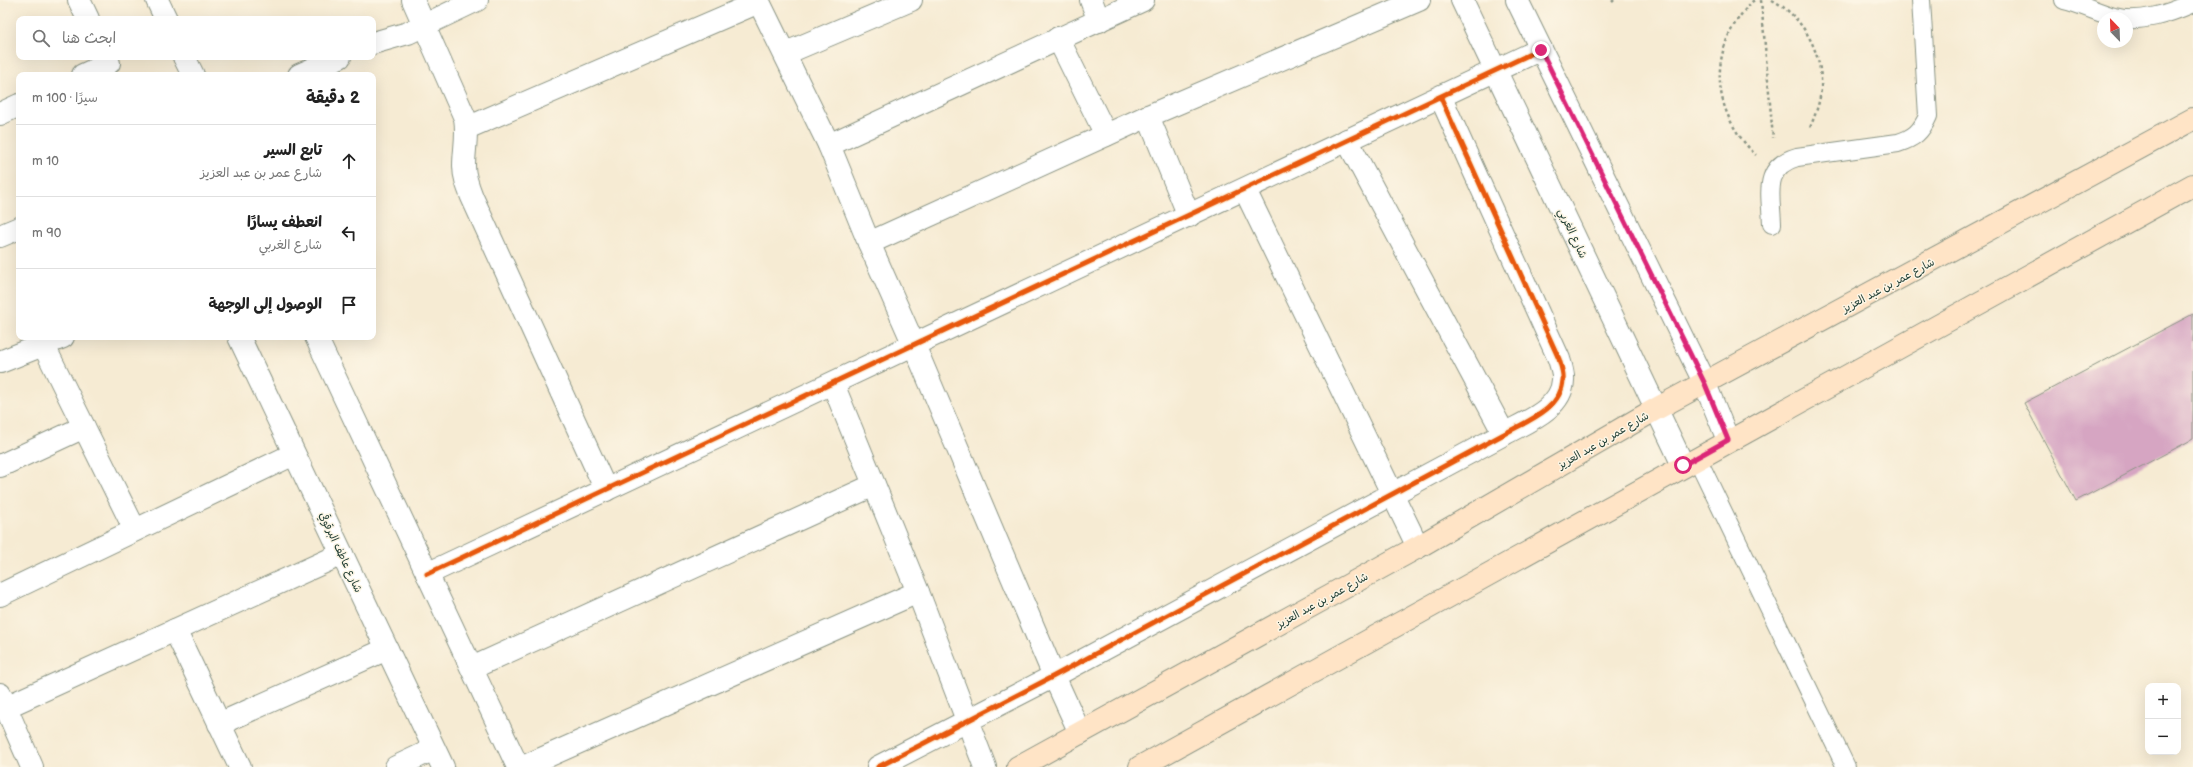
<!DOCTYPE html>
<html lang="ar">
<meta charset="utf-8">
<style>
body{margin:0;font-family:"Balsamiq Sans","Playpen Sans Arabic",sans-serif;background:#f2f2f2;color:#222;direction:rtl}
.controls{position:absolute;right:12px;bottom:12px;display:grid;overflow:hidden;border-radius:8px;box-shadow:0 4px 16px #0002}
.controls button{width:36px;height:36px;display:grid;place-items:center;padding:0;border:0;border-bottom:1px solid #e0e0e0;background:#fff;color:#222;font:20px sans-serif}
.compass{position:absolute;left:2097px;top:12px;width:36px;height:36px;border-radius:50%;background:#fff;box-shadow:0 4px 16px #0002;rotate:337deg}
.stop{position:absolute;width:12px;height:12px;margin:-9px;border:3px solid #db2777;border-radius:50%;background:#fff}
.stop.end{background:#db2777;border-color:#fff;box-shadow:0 1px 4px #0008}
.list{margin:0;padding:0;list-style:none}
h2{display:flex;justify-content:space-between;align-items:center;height:52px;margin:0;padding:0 16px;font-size:17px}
h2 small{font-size:13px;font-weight:400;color:#767676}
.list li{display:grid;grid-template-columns:26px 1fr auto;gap:12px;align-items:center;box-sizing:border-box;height:72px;padding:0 16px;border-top:1px solid #e0e0e0}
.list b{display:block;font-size:15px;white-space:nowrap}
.list p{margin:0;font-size:13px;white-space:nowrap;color:#767676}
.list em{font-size:13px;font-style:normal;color:#767676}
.icon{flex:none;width:22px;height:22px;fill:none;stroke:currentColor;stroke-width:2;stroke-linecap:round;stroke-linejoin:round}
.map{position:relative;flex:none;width:2193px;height:767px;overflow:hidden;direction:ltr}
.search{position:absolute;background:#fff;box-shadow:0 4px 16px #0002;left:16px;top:16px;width:360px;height:44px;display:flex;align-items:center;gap:10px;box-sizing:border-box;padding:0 14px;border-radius:8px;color:#767676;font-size:15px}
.panel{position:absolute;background:#fff;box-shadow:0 4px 16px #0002;left:16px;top:72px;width:360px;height:268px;border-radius:8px;direction:rtl}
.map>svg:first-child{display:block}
.building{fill:#d6a5c2}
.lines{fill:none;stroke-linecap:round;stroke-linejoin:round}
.lane-casing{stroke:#8a9484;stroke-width:20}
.street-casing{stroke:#8a9484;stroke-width:24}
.secondary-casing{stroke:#8a9484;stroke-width:24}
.path{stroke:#8a9484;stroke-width:2.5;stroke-dasharray:3 3;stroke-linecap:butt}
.lane{stroke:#fff;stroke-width:18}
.street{stroke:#fff;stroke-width:22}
.secondary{stroke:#ffe4c6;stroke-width:22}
.cycleway-casing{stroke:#fcf5e5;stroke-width:8}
.cycleway{stroke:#e8590c;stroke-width:5}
.route{stroke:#db2777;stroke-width:5}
.labels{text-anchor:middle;stroke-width:3;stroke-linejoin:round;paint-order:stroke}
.street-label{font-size:11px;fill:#1f3d34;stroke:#fcf5e5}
</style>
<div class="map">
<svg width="2193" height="767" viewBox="0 0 2193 767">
<rect width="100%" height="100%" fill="#fcf5e5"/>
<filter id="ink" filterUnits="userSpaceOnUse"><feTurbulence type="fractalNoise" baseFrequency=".025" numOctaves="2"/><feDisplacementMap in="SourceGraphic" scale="8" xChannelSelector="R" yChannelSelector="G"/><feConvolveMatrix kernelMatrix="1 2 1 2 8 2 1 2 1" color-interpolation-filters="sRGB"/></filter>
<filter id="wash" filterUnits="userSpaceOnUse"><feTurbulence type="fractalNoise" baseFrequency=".012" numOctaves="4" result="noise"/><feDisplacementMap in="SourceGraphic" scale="16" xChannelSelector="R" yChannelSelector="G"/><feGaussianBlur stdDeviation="0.9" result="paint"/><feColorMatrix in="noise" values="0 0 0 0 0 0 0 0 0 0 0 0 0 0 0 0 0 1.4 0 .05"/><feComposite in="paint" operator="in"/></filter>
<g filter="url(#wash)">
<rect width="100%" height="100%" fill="#f6ebd3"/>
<g id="blocks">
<polygon class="building" points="2193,314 2193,439 2076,501 2024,403"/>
</g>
</g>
<g filter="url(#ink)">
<use href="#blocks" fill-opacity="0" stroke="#8a9484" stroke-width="1"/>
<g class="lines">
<defs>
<g id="lane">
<path d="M2064,0c17,4 33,12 50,17 26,7 56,-4 79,-14"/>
<path d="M1772,224c-1,-29 -10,-57 25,-67l101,-14c16,-5 23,-11 30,-27l-7,-116"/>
<polyline points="1697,458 1846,767"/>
</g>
<g id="street">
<polyline points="79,0 88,19"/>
<polyline points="157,0 166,19"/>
<path d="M413,0l52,118c3,17 -1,32 -1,48 0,11 4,21 8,31l134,293"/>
<polyline points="758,0 829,145 869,243 914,345 1054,676 1080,733"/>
<polyline points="1091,0 1099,21"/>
<polyline points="1462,0 1683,465"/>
<polyline points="1517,0 1705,384 1728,440"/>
<polyline points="1058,38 1106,135"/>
<polyline points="373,43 408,33 477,0"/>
<polyline points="786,53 911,0"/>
<polyline points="184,57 193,75"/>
<polyline points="83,75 109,63"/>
<polyline points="299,75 340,57"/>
<polyline points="0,114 19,105"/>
<polyline points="1148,116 1189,216"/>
<polyline points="467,128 759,2"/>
<polyline points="1347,140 1504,434"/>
<polyline points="829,145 1143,0"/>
<polyline points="1245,190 1418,547"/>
<polyline points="0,236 19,228"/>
<polyline points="869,243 1148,116 1419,0"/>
<polyline points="239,337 443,767"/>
<polyline points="316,337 518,767"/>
<polyline points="44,346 135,530"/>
<polyline points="0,362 63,337"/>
<polyline points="833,384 918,592 985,767"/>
<polyline points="0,466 84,427"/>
<polyline points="427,574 1541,49"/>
<polyline points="0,595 294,454"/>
<polyline points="175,630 240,767"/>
<polyline points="472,668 874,485"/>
<polyline points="0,694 32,767"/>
<polyline points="6,707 342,554"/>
<polyline points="219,724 387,649"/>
<polyline points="396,767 434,749"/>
<polyline points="523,767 918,592"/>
<path d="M878,767l176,-91 450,-242c21,-12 58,-25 59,-54 1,-6 -2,-14 -4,-21l-118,-261"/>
</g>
<g id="secondary">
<polyline points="1018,767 1418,547 1656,409 2193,119"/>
<polyline points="1140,767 2193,185"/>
</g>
</defs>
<use href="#lane" class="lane-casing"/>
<use href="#street" class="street-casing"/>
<use href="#secondary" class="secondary-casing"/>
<g class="path">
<path d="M1754,0c-47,46 -45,110 2,155"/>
<polyline points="1761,0 1773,138"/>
<path d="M1772,0c32,17 51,54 49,89 -1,14 -6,26 -11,39"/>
<polyline points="1612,2 1614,0"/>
</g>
<use href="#lane" class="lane"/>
<use href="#street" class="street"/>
<use href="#secondary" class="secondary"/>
<defs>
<g id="cycleway">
<polyline points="427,574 1541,49"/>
<path d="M878,767l176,-91 450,-242c21,-12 58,-25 59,-54 1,-6 -2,-14 -4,-21l-118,-261"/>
</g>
</defs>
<use href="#cycleway" class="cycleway-casing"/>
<use href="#cycleway" class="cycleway"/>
</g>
</g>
<g class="lines" filter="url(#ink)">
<polyline class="route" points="1541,50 1705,384 1728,440 1683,465"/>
</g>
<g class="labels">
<g class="street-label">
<text transform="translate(1573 233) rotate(65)" y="4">شارع الغربي</text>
<text transform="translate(1888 285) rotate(-28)" y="4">شارع عمر بن عبد العزيز</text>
<text transform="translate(1603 440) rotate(-30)" y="4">شارع عمر بن عبد العزيز</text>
<text transform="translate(341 552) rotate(65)" y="4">شارع عاطف البرقوقي</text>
<text transform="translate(1322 600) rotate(-29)" y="4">شارع عمر بن عبد العزيز</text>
</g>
</g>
</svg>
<div class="controls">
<button>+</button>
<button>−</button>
</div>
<svg class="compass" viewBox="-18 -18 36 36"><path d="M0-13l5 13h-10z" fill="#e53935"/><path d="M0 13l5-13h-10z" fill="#767676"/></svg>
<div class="stop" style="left:1683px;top:465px"></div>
<div class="stop end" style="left:1541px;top:50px"></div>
<div class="search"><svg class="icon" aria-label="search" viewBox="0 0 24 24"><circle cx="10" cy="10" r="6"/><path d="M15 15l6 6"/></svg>ابحث هنا</div>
<section class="panel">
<h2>2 دقيقة<small>سيرًا · 100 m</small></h2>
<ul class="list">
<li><svg class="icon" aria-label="ahead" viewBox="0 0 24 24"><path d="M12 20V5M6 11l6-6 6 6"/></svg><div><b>تابع السير</b><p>شارع عمر بن عبد العزيز</p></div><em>10 m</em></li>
<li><svg class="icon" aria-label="left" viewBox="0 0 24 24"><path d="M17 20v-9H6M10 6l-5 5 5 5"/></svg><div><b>انعطف يسارًا</b><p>شارع الغربي</p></div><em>90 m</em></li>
<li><svg class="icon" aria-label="arrive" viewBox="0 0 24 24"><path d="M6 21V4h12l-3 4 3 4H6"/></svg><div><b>الوصول إلى الوجهة</b></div></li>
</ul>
</section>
</div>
